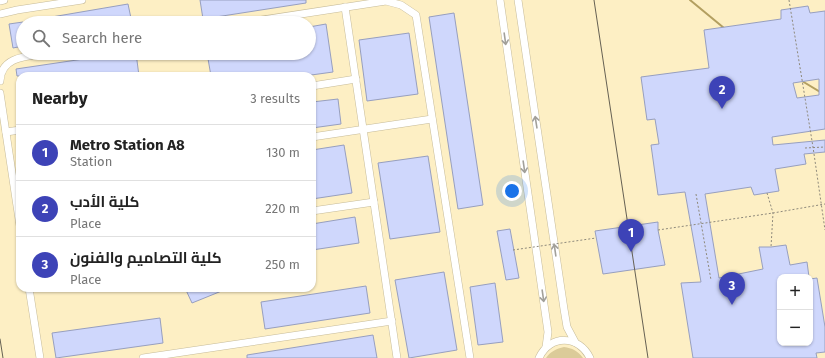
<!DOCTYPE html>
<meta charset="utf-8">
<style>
body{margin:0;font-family:"Fira Sans",Cairo,sans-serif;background:#f6f6f6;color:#222}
.controls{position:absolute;right:12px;bottom:12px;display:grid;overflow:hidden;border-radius:8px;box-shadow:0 1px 3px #0004}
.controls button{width:36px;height:36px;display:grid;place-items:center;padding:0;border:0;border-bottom:1px solid #e0e0e0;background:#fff;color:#222;font:20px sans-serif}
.you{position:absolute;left:512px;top:191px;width:14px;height:14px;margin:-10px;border:3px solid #fff;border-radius:50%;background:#1a73e8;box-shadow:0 0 0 6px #1a73e833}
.badge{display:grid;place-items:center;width:26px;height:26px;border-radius:50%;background:#3d43b7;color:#fff;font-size:13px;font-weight:700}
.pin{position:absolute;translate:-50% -33px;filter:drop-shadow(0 1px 2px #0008)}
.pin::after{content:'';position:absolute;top:21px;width:14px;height:12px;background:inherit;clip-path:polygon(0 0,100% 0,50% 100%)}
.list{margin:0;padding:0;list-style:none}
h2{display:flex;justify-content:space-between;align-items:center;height:52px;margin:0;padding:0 16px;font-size:17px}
h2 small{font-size:13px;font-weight:400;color:#767676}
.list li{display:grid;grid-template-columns:26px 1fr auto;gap:12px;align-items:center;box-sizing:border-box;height:56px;padding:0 16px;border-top:1px solid #e0e0e0}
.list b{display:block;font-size:15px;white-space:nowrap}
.list p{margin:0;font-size:13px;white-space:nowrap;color:#767676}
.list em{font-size:13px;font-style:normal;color:#767676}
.icon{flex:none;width:22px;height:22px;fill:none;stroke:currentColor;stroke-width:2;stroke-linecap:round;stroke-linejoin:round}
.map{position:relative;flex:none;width:825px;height:358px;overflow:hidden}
.search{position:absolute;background:#fff;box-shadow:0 1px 3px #0004;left:16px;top:16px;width:300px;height:44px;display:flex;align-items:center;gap:10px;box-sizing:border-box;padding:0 14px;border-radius:22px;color:#767676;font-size:15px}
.panel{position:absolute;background:#fff;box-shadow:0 1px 3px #0004;left:16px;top:72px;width:300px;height:220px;border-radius:12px}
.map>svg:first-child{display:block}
.built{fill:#fdefc4;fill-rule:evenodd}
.green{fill:#dbcb99}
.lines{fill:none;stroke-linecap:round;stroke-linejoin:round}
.stream{stroke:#b39f60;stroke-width:2}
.building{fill:#cfd7fc;stroke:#979fbf;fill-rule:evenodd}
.minor-casing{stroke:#c6bb99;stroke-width:8}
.path{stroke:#8e897b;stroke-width:1;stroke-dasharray:2 2;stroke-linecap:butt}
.minor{stroke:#fff;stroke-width:7}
.tram{stroke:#656053;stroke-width:1}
.path-bridge{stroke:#8e897b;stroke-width:1;stroke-dasharray:2 2;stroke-linecap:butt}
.oneway{stroke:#a2a09a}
</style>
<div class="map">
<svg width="825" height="358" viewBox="0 0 825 358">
<rect width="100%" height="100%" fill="#fef9eb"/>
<path class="built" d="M0,0h825v358h-825zM23,23h286v30h-286zM20,76h292v212h-292zM780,277h30v66h-30z"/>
<path class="green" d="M564,347c8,1 14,4 19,11h-37c5,-7 10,-9 18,-11z"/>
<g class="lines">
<g class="stream">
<polyline points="690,0 724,28"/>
<polyline points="802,81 825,95"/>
</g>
</g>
<g class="building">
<polygon points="200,0 306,0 306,3 203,19"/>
<polygon points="128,4 132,23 34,23 34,20"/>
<path d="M808,6l2,7 15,-2v118l-53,8 1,8 52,-5v12l-21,2 2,10 -31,5 4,22 -25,4 -3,-8 -46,7 14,84 44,-9 -4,-22h12l15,-2 4,20 17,-3 2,15h-29v66h30v-64l7,-1 8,49v25l-9,1 1,5h-124l-12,-75 20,-1 -16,-90 -27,3 -7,-50 8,-1 -4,-25 -8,1 -6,-43 68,-9 -5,-38 77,-11v-9zM819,79v16l-22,3 -4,-15z"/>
<polygon points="454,13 483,205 458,209 429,17"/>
<polygon points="23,22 23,46 13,48 9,24"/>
<polygon points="326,24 333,72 304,76 211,76 207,53 309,53 309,27"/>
<polygon points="409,33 418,94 367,101 359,40"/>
<polygon points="124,53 136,53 139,76 17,76 16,69"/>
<polygon points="338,99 341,124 312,128 312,102"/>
<polygon points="344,145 352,193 312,199 312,150"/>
<polygon points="428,156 440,232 390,239 378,163"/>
<polygon points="355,217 359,243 312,250 312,224"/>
<polygon points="658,222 658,230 665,265 603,274 595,231"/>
<polygon points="510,229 519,278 506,280 497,231"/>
<polygon points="444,272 457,350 409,358 395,280"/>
<polygon points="495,283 503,342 478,345 470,287"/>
<polygon points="366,286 370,313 265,329 261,302"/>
<polygon points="185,288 229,288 192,303"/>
<polygon points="160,318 163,343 56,358 52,333"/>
<polygon points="373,335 377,358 247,358 247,355"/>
</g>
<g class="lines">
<defs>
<g id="minor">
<polyline points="500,0 548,332 546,347"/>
<polyline points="518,0 564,309 567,327 575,342"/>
<polyline points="0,1 4,0"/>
<polyline points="345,7 397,358"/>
<polyline points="0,14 17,10 82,0"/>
<polyline points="242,23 386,1 401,5 416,15 470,358"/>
<path d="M0,81c1,-26 30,-25 49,-28"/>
<polyline points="312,86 356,79"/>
<polyline points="0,93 20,226"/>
<polyline points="6,132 20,130"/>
<polyline points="312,137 432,119"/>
<polyline points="312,211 374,202"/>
<polyline points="29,288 40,358"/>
<polyline points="143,358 392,321"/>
<path d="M539,358c11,-24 40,-23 51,0"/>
</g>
</defs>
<use href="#minor" class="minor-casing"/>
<g class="path">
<polyline points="789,0 813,147 825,230"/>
<polyline points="805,148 825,147"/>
<polyline points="767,193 773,213 771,247"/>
<polyline points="696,194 711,280"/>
<polyline points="658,230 773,213 825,204"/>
</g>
<use href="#minor" class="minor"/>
<g class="tram">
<polyline points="594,0 648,358"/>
<polyline points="0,339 3,358"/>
</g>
<polyline class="path-bridge" points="513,250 596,238"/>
</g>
<defs><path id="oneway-shaft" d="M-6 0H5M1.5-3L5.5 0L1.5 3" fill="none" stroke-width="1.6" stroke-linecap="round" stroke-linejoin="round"/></defs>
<g class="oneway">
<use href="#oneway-shaft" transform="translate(505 39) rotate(82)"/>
<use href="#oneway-shaft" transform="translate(536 122) rotate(-99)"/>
<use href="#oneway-shaft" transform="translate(524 167) rotate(82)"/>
<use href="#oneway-shaft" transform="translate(555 250) rotate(-98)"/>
<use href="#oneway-shaft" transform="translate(543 296) rotate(82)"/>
</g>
</svg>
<div class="controls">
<button>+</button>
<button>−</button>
</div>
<div class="you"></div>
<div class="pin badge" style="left:631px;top:252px">1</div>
<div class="pin badge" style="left:722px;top:109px">2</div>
<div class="pin badge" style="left:732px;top:305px">3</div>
<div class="search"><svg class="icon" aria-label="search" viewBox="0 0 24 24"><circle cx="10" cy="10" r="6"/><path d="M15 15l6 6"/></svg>Search here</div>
<section class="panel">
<h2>Nearby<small>3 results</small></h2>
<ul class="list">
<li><span class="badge">1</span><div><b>Metro Station A8</b><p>Station</p></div><em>130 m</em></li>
<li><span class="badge">2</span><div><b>كلية الأدب</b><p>Place</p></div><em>220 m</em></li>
<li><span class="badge">3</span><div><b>كلية التصاميم والفنون</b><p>Place</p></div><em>250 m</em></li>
</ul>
</section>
</div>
